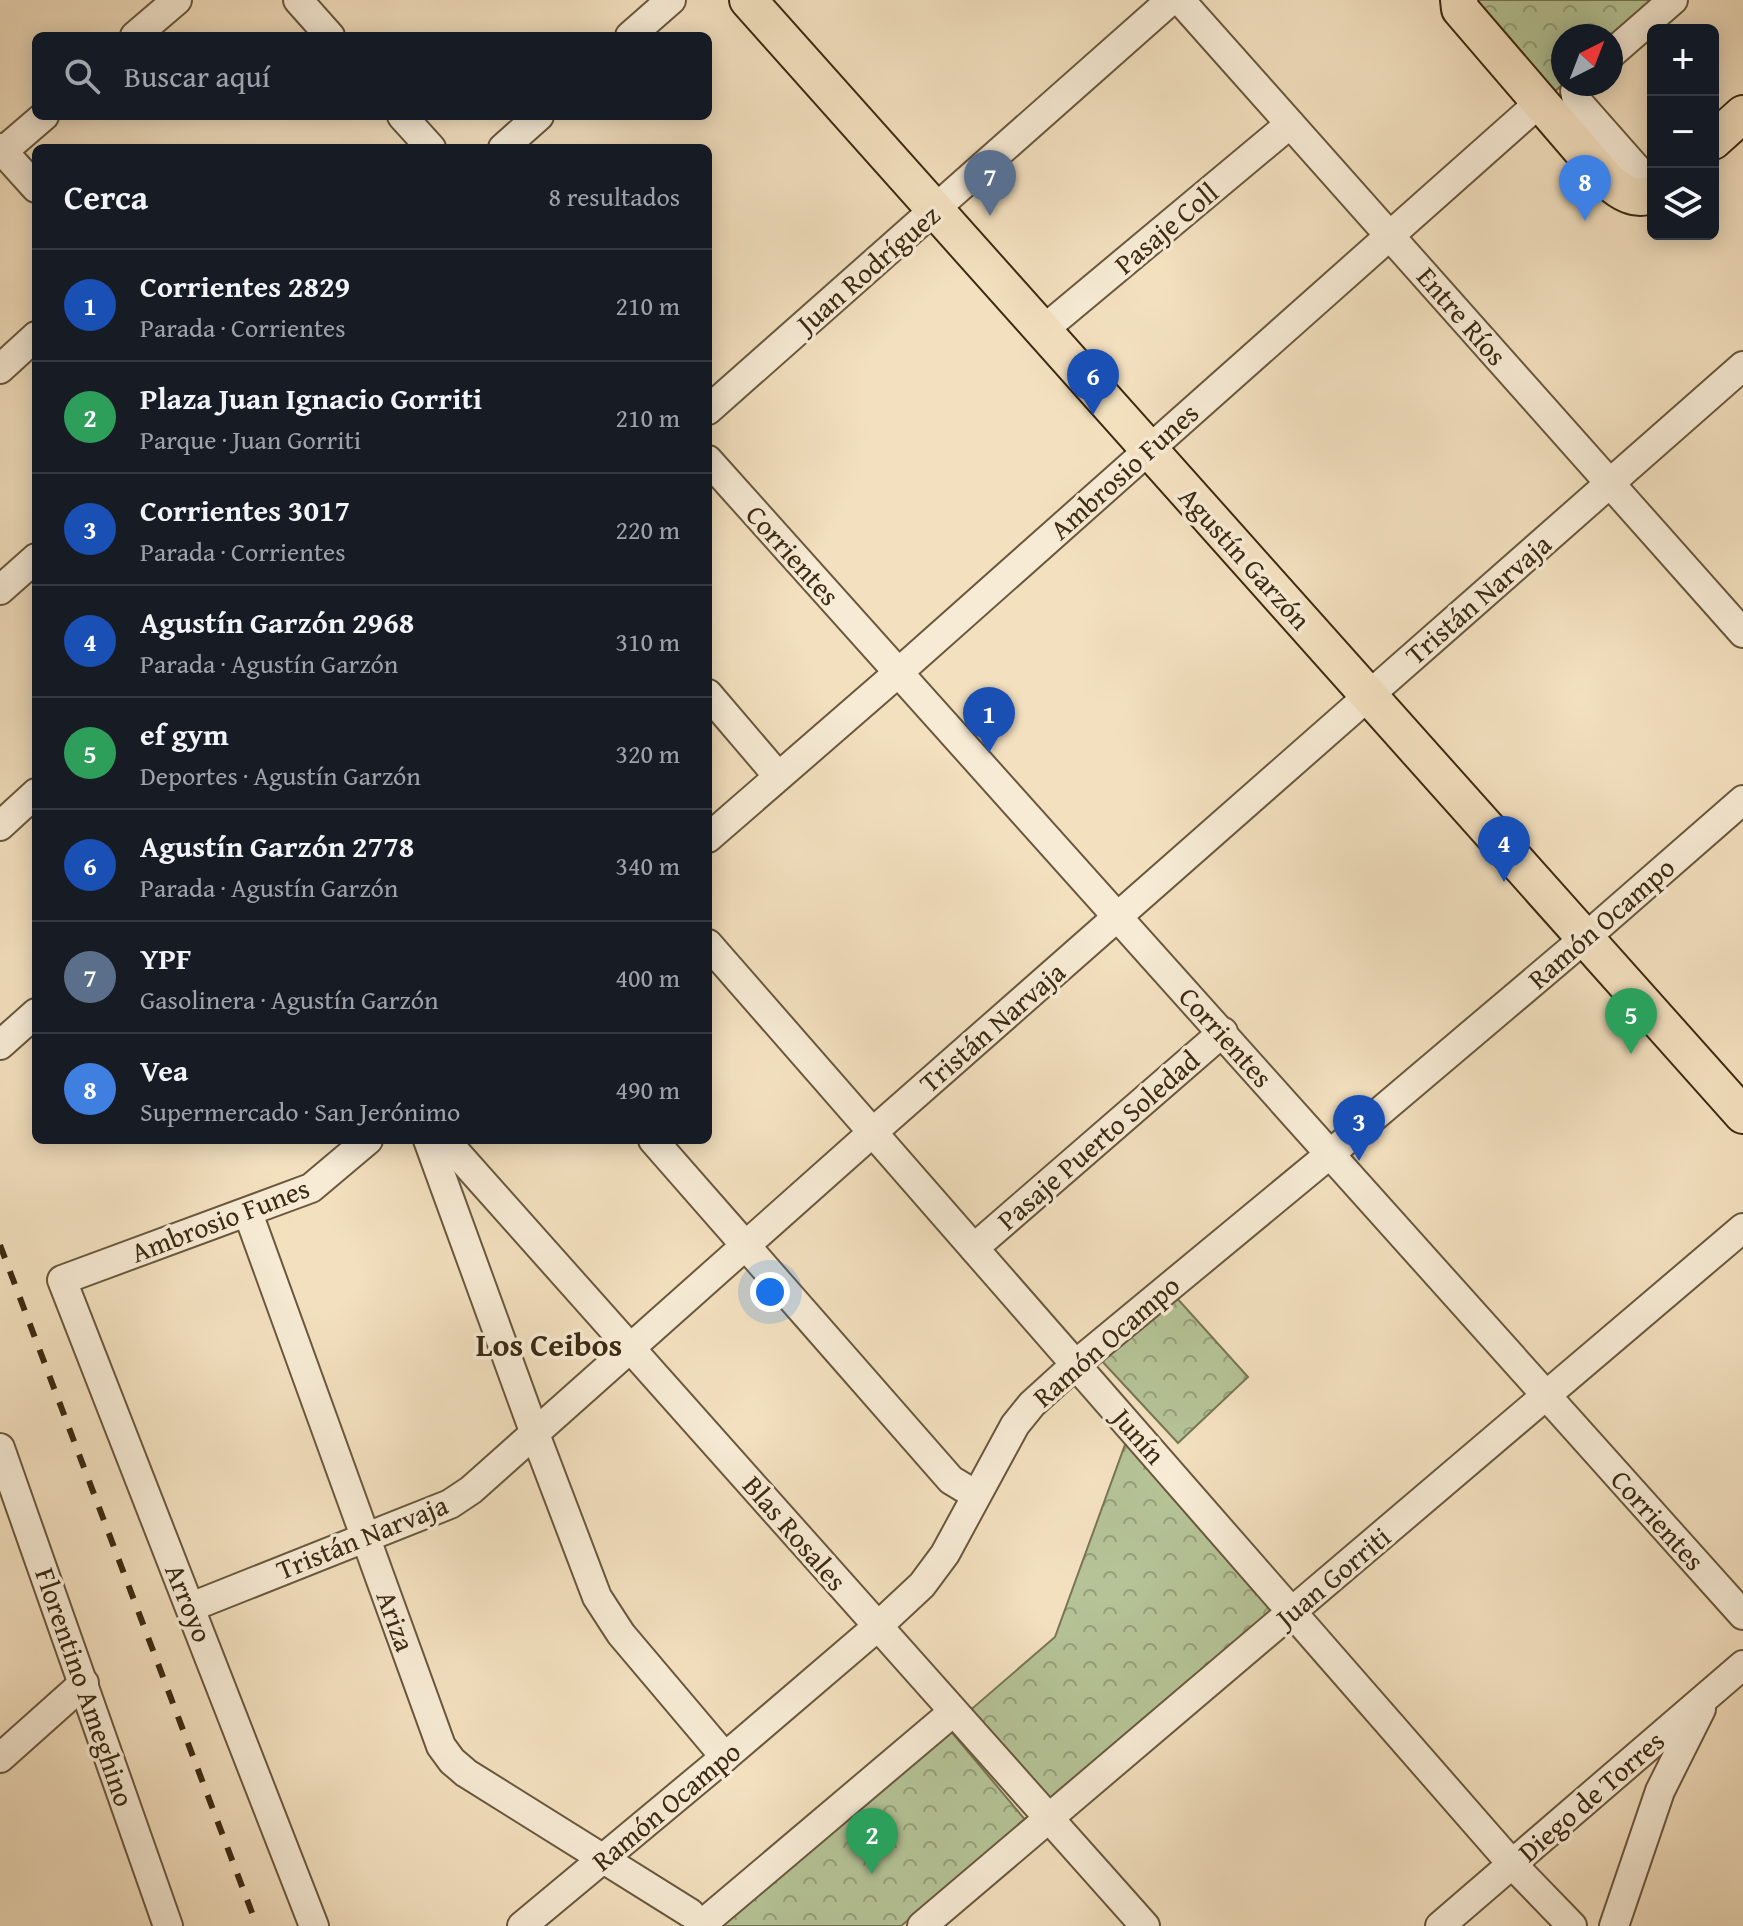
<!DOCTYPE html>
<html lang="es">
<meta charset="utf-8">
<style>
body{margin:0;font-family:"Gentium Book Plus",serif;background:#242831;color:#f1f3f6}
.controls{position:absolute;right:24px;top:24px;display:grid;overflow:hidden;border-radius:12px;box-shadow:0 4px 20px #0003}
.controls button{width:72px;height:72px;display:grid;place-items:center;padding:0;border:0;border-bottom:2px solid #363941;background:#171b24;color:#f1f3f6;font:40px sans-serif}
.compass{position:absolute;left:1551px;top:24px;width:72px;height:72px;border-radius:50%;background:#171b24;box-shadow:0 4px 20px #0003;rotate:42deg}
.you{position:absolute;left:770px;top:1292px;width:28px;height:28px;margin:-20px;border:6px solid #fff;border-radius:50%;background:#1a73e8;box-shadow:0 0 0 12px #1a73e833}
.badge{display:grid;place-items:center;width:52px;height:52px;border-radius:50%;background:#c59692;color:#fff;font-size:26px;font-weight:700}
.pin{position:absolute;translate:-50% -66px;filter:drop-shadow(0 2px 4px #0008)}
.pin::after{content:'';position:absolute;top:42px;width:28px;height:24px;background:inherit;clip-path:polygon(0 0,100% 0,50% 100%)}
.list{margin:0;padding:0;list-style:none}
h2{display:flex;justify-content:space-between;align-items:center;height:104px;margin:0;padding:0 32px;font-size:34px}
h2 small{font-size:26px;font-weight:400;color:#9ea1a6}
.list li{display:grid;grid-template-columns:52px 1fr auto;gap:24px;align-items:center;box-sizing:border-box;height:112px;padding:0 32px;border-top:2px solid #363941}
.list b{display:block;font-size:30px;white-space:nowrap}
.list p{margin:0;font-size:26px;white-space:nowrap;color:#9ea1a6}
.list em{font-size:26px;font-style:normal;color:#9ea1a6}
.icon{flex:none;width:44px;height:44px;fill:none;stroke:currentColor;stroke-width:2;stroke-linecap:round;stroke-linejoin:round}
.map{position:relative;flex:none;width:1743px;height:1926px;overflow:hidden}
.search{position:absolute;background:#171b24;box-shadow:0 4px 20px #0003;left:32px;top:32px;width:680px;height:88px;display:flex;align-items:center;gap:20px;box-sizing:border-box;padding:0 28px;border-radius:12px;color:#9ea1a6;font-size:30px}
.panel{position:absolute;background:#171b24;box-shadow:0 4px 20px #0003;left:32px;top:144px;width:680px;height:1000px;border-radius:12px}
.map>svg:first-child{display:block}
.forest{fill:url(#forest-crowns);stroke:#787654;stroke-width:2}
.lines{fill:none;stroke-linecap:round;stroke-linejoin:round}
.minor-casing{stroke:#6a583d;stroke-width:32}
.major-casing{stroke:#3c2a12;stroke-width:40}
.minor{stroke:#f7ebd5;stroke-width:28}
.major{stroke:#f3e0bf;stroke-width:36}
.rail{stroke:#3c2a12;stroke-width:6;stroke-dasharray:14 14;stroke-linecap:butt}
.labels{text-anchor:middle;stroke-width:7;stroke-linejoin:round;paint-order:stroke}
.street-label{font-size:28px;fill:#3c2a12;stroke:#f7ebd5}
.quarter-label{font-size:32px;font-weight:bold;fill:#3c2a12;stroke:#f7ebd5}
</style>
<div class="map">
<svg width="1743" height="1926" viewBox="0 0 1743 1926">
<defs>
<pattern id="forest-crowns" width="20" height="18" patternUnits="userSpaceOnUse" patternTransform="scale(2)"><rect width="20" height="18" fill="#b5c396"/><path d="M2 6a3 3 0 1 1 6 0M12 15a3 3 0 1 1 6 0" fill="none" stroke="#949f79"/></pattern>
</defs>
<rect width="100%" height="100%" fill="#f3e0bf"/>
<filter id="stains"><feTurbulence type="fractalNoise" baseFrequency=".0025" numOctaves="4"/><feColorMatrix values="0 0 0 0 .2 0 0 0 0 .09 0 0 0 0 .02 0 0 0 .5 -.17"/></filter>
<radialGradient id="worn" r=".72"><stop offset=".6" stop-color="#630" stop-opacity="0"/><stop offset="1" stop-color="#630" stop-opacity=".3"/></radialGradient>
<g class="forest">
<polygon points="1471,0 1660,0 1611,36 1563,36 1563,84 1552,94"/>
<polygon points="1175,1296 1248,1377 1178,1443 1100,1359"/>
<polygon points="1126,1442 1273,1610 1047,1805 967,1713 1055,1637"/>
<polygon points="949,1729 1027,1822 901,1926 719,1926"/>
</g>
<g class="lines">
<defs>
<g id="minor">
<polyline points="298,0 330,36"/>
<polyline points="1180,0 1743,633"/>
<polyline points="135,36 177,0"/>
<polyline points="630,36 671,0"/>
<polyline points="1611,54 1673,0"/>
<polyline points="1578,84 1575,91 1577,101 1637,169 1649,196"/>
<polyline points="402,116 431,148"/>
<polyline points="0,148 36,188"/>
<polyline points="503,148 539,116"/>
<polyline points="0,154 44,116"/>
<polyline points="1042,331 1290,124"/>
<polyline points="0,369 36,336"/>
<polyline points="708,410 1171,0"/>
<polyline points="708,460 1743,1615"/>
<polyline points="0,590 36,558"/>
<polyline points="708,694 778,776"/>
<polyline points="0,826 36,793"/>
<polyline points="708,838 899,672 1539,103"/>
<polyline points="708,944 1512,1864 1572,1926"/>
<polyline points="0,1045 36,1013"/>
<polyline points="428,1140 535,1434 597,1597 621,1634 725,1757"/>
<polyline points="445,1140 1145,1926"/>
<polyline points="653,1140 951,1480 976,1495"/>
<polyline points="248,1213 441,1746 452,1761 466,1773 690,1913"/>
<polyline points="974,1248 1223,1032"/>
<polyline points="0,1448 168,1926"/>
<polyline points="191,1607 450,1504 471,1490 873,1132 1743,366"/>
<polyline points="0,1758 84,1683"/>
<polyline points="314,1926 62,1280 311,1188 368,1140"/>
<polyline points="522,1926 725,1757 877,1627 922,1585 945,1554 1015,1425 1032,1404 1076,1364 1330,1154 1585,938 1743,800"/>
<polyline points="700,1926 953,1712"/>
<polyline points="922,1926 1743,1228"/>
<polyline points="1440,1926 1743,1665"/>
<polyline points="1614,1926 1660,1791 1701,1709"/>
</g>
<g id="major">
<polyline points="748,0 1743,1115"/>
<path d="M1459,0l1,9 147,171c14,12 28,22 46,14"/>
<polyline points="1713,141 1743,114"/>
</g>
</defs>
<use href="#minor" class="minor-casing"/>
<use href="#major" class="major-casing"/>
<use href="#minor" class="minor"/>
<use href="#major" class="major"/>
<polyline class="rail" points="0,1245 257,1926"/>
</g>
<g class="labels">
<g class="street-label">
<text transform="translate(1166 228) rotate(-40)" y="10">Pasaje Coll</text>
<text transform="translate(868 269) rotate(-41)" y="10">Juan Rodríguez</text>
<text transform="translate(1462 316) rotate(49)" y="10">Entre Ríos</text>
<text transform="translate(1124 471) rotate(-42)" y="10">Ambrosio Funes</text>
<text transform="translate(793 555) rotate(48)" y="10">Corrientes</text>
<text transform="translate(1245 558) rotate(48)" y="10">Agustín Garzón</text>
<text transform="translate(1478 599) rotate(-41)" y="10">Tristán Narvaja</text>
<text transform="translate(1601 923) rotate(-41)" y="10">Ramón Ocampo</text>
<text transform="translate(992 1027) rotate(-41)" y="10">Tristán Narvaja</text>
<text transform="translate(1226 1037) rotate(48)" y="10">Corrientes</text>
<text transform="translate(1098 1140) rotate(-41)" y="10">Pasaje Puerto Soledad</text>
<text transform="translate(220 1220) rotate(-21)" y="10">Ambrosio Funes</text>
<text transform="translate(1106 1341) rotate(-41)" y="10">Ramón Ocampo</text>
<text transform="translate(1139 1436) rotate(49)" y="10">Junín</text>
<text transform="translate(1658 1520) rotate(48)" y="10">Corrientes</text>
<text transform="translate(795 1533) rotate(49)" y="10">Blas Rosales</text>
<text transform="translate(362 1537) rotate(-22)" y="10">Tristán Narvaja</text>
<text transform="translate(1333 1577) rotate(-40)" y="10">Juan Gorriti</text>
<text transform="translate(189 1603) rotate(68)" y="10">Arroyo</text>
<text transform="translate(396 1621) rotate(70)" y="10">Ariza</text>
<text transform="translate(85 1687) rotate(71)" y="10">Florentino Ameghino</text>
<text transform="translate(1591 1796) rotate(-41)" y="10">Diego de Torres</text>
<text transform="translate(666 1806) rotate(-40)" y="10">Ramón Ocampo</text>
</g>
<g class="quarter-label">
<text x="549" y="1356">Los Ceibos</text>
</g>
</g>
<rect width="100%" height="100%" filter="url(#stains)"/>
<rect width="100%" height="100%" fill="url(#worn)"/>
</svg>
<div class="controls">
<button>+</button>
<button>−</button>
<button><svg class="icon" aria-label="layers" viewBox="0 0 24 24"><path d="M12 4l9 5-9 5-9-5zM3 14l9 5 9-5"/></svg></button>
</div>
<svg class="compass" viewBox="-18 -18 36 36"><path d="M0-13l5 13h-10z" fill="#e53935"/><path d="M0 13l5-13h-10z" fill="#9ea1a6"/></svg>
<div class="you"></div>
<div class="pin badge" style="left:989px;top:753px;background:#1a4fb4">1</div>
<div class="pin badge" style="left:872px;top:1874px;background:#2e9e5b">2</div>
<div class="pin badge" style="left:1359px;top:1161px;background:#1a4fb4">3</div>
<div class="pin badge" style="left:1504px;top:882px;background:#1a4fb4">4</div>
<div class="pin badge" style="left:1631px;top:1054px;background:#2e9e5b">5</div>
<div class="pin badge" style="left:1093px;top:415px;background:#1a4fb4">6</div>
<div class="pin badge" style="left:990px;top:216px;background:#5c6f8a">7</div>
<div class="pin badge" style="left:1585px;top:221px;background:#3f7fe0">8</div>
<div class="search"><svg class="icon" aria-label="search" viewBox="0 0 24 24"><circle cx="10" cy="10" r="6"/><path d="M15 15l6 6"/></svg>Buscar aquí</div>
<section class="panel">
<h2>Cerca<small>8 resultados</small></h2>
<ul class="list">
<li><span class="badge" style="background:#1a4fb4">1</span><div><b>Corrientes 2829</b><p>Parada · Corrientes</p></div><em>210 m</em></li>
<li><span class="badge" style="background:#2e9e5b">2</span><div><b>Plaza Juan Ignacio Gorriti</b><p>Parque · Juan Gorriti</p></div><em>210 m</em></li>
<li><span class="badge" style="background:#1a4fb4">3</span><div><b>Corrientes 3017</b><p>Parada · Corrientes</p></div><em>220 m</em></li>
<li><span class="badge" style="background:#1a4fb4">4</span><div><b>Agustín Garzón 2968</b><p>Parada · Agustín Garzón</p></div><em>310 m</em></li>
<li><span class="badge" style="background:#2e9e5b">5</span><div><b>ef gym</b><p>Deportes · Agustín Garzón</p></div><em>320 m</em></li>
<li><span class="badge" style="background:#1a4fb4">6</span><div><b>Agustín Garzón 2778</b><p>Parada · Agustín Garzón</p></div><em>340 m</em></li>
<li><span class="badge" style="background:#5c6f8a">7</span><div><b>YPF</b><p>Gasolinera · Agustín Garzón</p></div><em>400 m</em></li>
<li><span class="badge" style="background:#3f7fe0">8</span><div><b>Vea</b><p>Supermercado · San Jerónimo</p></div><em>490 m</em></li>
</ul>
</section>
</div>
